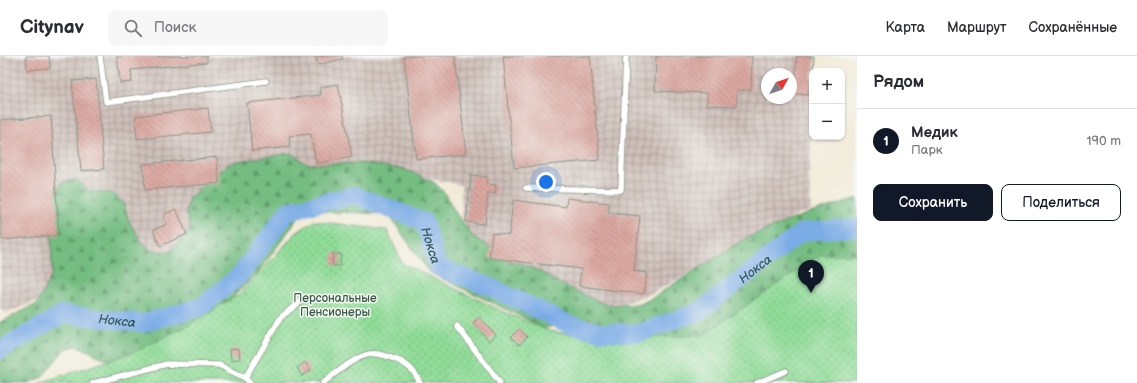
<!DOCTYPE html>
<html lang="ru">
<meta charset="utf-8">
<style>
body{margin:0;font-family:"Balsamiq Sans",sans-serif;background:#f7f7f7;color:#2b2b33}
.controls{position:absolute;right:12px;top:12px;display:grid;overflow:hidden;border-radius:8px;box-shadow:0 1px 3px #0004}
.controls button{width:36px;height:36px;display:grid;place-items:center;padding:0;border:0;border-bottom:1px solid #e1e1e2;background:#fff;color:#2b2b33;font:20px sans-serif}
.compass{position:absolute;left:761px;top:12px;width:36px;height:36px;border-radius:50%;background:#fff;box-shadow:0 1px 3px #0004;rotate:50deg}
.you{position:absolute;left:546px;top:126px;width:14px;height:14px;margin:-10px;border:3px solid #fff;border-radius:50%;background:#1a73e8;box-shadow:0 0 0 6px #1a73e833}
.badge{display:grid;place-items:center;width:26px;height:26px;border-radius:50%;background:#111827;color:#fff;font-size:13px;font-weight:700}
.pin{position:absolute;translate:-50% -33px;filter:drop-shadow(0 1px 2px #0008)}
.pin::after{content:'';position:absolute;top:21px;width:14px;height:12px;background:inherit;clip-path:polygon(0 0,100% 0,50% 100%)}
.list{margin:0;padding:0;list-style:none}
h2{display:flex;justify-content:space-between;align-items:center;height:52px;margin:0;padding:0 16px;font-size:17px}
h2 small{font-size:13px;font-weight:400;color:#7c7c81}
.list li{display:grid;grid-template-columns:26px 1fr auto;gap:12px;align-items:center;box-sizing:border-box;height:64px;padding:0 16px;border-top:1px solid #e1e1e2}
.list b{display:block;font-size:15px;white-space:nowrap}
.list p{margin:0;font-size:13px;white-space:nowrap;color:#7c7c81}
.list em{font-size:13px;font-style:normal;color:#7c7c81}
.actions{display:flex;gap:8px;padding:12px 16px}
.actions a{flex:1;padding:9px 0;border:1px solid #111827;border-radius:8px;text-align:center;font-size:14px;color:#111827}
.actions .main{background:#111827;color:#fff}
.icon{flex:none;width:22px;height:22px;fill:none;stroke:currentColor;stroke-width:2;stroke-linecap:round;stroke-linejoin:round}
.map{position:relative;flex:none;width:857px;height:327px;overflow:hidden}
header{display:flex;align-items:center;gap:24px;box-sizing:border-box;height:56px;padding:0 20px;background:#fff;border-bottom:1px solid #e1e1e2}
header strong{font-size:19px}
nav{display:flex;gap:22px;margin-inline-start:auto;font-size:14px}
.search{width:280px;height:36px;background:#f7f7f7;display:flex;align-items:center;gap:10px;box-sizing:border-box;padding:0 14px;border-radius:8px;color:#7c7c81;font-size:15px}
main{display:flex}
aside{flex:1;background:#fff}
.map>svg:first-child{display:block}
.industrial{fill:url(#industrial-grid);fill-rule:evenodd}
.forest{fill:url(#forest-firs);stroke:#4a7c5a}
.garden{fill:url(#garden-dots);stroke:#588c66}
.lines{fill:none;stroke-linecap:round;stroke-linejoin:round}
.river{stroke:#7bace6;stroke-width:18}
.building{fill:url(#building-back-hatch)}
.lane-casing{stroke:#889486;stroke-width:7}
.lane{stroke:#fff;stroke-width:5.5}
.labels{text-anchor:middle;stroke-width:3;stroke-linejoin:round;paint-order:stroke}
.park-label{font-size:12px;fill:#365d48;stroke:#f6f6f2}
.water-label{font-size:13px;font-style:italic;fill:#365960;stroke:#f6f6f2}
</style>
<header>
<strong>Citynav</strong>
<div class="search"><svg class="icon" aria-label="search" viewBox="0 0 24 24"><circle cx="10" cy="10" r="6"/><path d="M15 15l6 6"/></svg>Поиск</div>
<nav><a>Карта</a><a>Маршрут</a><a>Сохранённые</a></nav>
</header>
<main>
<div class="map">
<svg width="857" height="327" viewBox="0 0 857 327">
<defs>
<pattern id="industrial-grid" width="8" height="8" patternUnits="userSpaceOnUse"><rect width="8" height="8" fill="#cfc0ba"/><path d="M0 4h8M4 0v8" fill="none" stroke="#a79d98"/></pattern>
<pattern id="forest-firs" width="22" height="20" patternUnits="userSpaceOnUse"><rect width="22" height="20" fill="#74bc81"/><path d="M5 1l3.5 6h-7zM16 11l3.5 6h-7z" fill="#5f9a6a"/></pattern>
<pattern id="garden-dots" width="8" height="8" patternUnits="userSpaceOnUse"><rect width="8" height="8" fill="#91dc99"/><path d="M2 2h.1M6 6h.1" fill="none" stroke="#76b47e" stroke-width="1.8" stroke-linecap="round"/></pattern>
<pattern id="building-back-hatch" width="6" height="6" patternUnits="userSpaceOnUse"><rect width="6" height="6" fill="#dba7a1"/><path d="M-1 5l2 2M0 0l6 6M5-1l2 2" fill="none" stroke="#b18984"/></pattern>
</defs>
<rect width="100%" height="100%" fill="#f6f6f2"/>
<filter id="ink" filterUnits="userSpaceOnUse"><feTurbulence type="fractalNoise" baseFrequency=".025" numOctaves="2"/><feDisplacementMap in="SourceGraphic" scale="8" xChannelSelector="R" yChannelSelector="G"/><feConvolveMatrix kernelMatrix="1 2 1 2 8 2 1 2 1" color-interpolation-filters="sRGB"/></filter>
<filter id="wash" filterUnits="userSpaceOnUse"><feTurbulence type="fractalNoise" baseFrequency=".012" numOctaves="4" result="noise"/><feDisplacementMap in="SourceGraphic" scale="16" xChannelSelector="R" yChannelSelector="G"/><feGaussianBlur stdDeviation="0.9" result="paint"/><feColorMatrix in="noise" values="0 0 0 0 0 0 0 0 0 0 0 0 0 0 0 0 0 1.4 0 .05"/><feComposite in="paint" operator="in"/></filter>
<g filter="url(#wash)">
<rect width="100%" height="100%" fill="#f1ead7"/>
<path class="industrial" d="M0,0h816l-1,15h-3v60l-3,45 2,35 -12,3 -148,80 -51,17 -137,-64 -2,-62 -97,-20 -194,92 -108,34 -55,22 -7,-4zM767,18h24v24h-24z"/>
<polygon class="forest" points="291,97 307,108 359,107 404,113 434,126 444,136 457,159 473,181 509,202 541,216 565,230 607,249 640,248 652,242 746,182 801,160 857,142 857,327 722,300 643,292 619,280 592,263 544,272 429,216 388,158 303,155 257,218 223,250 131,305 107,304 78,290 65,293 42,321 28,327 0,327 0,266 37,248 52,218 51,164 54,141 62,126 77,124 89,135 112,137 123,146 130,168 144,188 151,194 169,196 191,173 186,158 189,142 218,116 232,106"/>
<polygon class="garden" points="314,165 387,174 402,207 508,258 550,275 606,283 703,279 820,199 857,198 857,327 39,327 132,297 189,269 241,237 296,177"/>
<g class="lines">
<path class="river" id="s1" d="M0,294l63,-36 80,9 58,-16 39,-32 48,-64 66,-16 70,27 14,45 50,19 80,38 33,8 38,1 61,-22 102,-79 55,-5"/>
</g>
<g id="blocks">
<g class="building">
<polygon points="26,0 49,0 50,12 27,14"/>
<polygon points="117,0 207,0 207,6 131,14 132,26 120,27"/>
<polygon points="315,0 342,0 343,3 318,9"/>
<polygon points="404,0 455,0 466,98 416,103"/>
<polygon points="503,0 590,0 600,104 514,112"/>
<polygon points="656,0 752,0 751,34 737,34 737,50 707,49 707,37 655,35"/>
<polygon points="797,0 814,0 813,15 812,15 811,39 794,38"/>
<polygon points="96,23 104,113 81,115 72,25"/>
<polygon points="338,28 352,101 316,108 311,78 289,80 290,91 252,95 247,47 321,39 320,31"/>
<polygon points="208,52 211,76 137,83 135,60"/>
<polygon points="51,60 59,179 2,184 0,155 0,64"/>
<polygon points="217,101 219,127 145,134 143,108"/>
<polygon points="471,119 487,121 486,128 496,129 495,138 488,137 485,168 466,166"/>
<polygon points="567,142 609,147 608,157 640,160 634,215 647,217 644,238 579,230 581,213 489,202 492,177 509,179 513,144 566,151"/>
<polygon points="176,153 187,178 160,190 153,174 167,168 163,159"/>
<polygon points="333,197 341,198 340,210 332,209"/>
<polygon points="480,261 496,279 489,285 473,267"/>
<polygon points="519,273 527,281 519,289 511,281"/>
<polygon points="239,292 240,303 231,304 230,293"/>
<polygon points="305,306 311,314 302,320 297,312"/>
</g>
</g>
</g>
<g filter="url(#ink)">
<use href="#blocks" fill-opacity="0" stroke="#889486" stroke-width="1"/>
<g class="lines">
<defs>
<g id="lane">
<polyline points="100,0 106,46 266,25"/>
<polyline points="526,132 621,134 626,0"/>
<polyline points="457,270 500,327"/>
<polyline points="245,322 281,261 301,245"/>
<polyline points="93,327 167,308 219,309 245,322 250,327"/>
<path d="M323,327c12,-9 32,-27 47,-29 8,-1 17,2 24,5 13,4 21,12 26,24"/>
<polyline points="757,327 786,315"/>
</g>
</defs>
<use href="#lane" class="lane-casing"/>
<use href="#lane" class="lane"/>
</g>
</g>
<g class="labels">
<g class="park-label">
<text x="335" y="246">Персональные<tspan x="335" dy="14">Пенсионеры</tspan></text>
</g>
<g class="water-label">
<text dy="5" stroke="none"><textPath href="#s1" startOffset="511">Нокса</textPath></text>
<text dy="5" stroke="none"><textPath href="#s1" startOffset="882">Нокса</textPath></text>
<text dy="5" stroke="none"><textPath href="#s1" startOffset="127">Нокса</textPath></text>
</g>
</g>
</svg>
<div class="controls">
<button>+</button>
<button>−</button>
</div>
<svg class="compass" viewBox="-18 -18 36 36"><path d="M0-13l5 13h-10z" fill="#e53935"/><path d="M0 13l5-13h-10z" fill="#7c7c81"/></svg>
<div class="you"></div>
<div class="pin badge" style="left:811px;top:237px">1</div>
</div>
<aside>
<h2>Рядом<small></small></h2>
<ul class="list">
<li><span class="badge">1</span><div><b>Медик</b><p>Парк</p></div><em>190 m</em></li>
</ul>
<div class="actions"><a class="main">Сохранить</a><a>Поделиться</a></div>
</aside>
</main>
